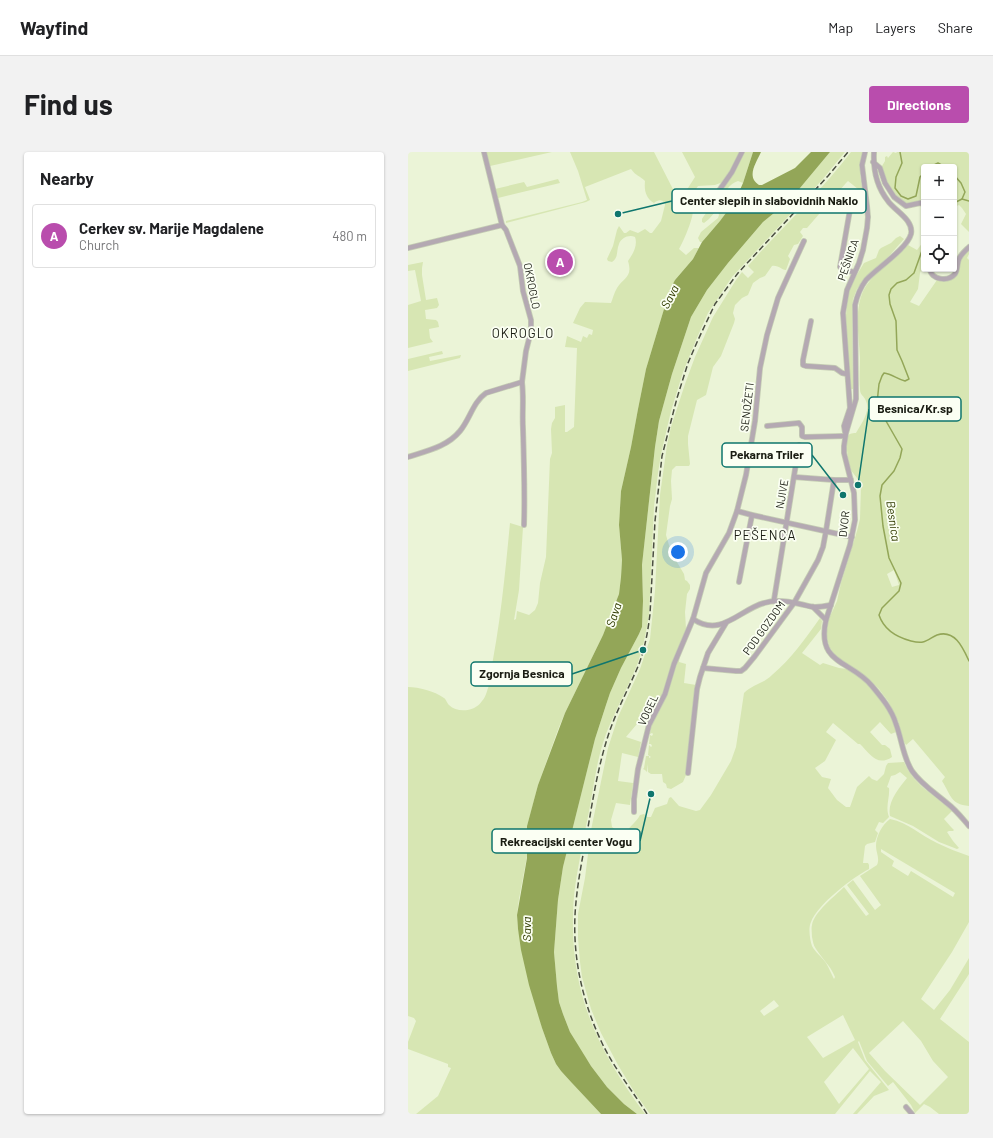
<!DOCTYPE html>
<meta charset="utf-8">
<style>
body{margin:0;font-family:Barlow,sans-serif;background:#f2f2f2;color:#202124}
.controls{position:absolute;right:12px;top:12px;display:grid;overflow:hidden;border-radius:4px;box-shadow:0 1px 3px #0004}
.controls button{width:36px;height:36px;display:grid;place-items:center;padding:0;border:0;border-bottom:1px solid #e0e0e0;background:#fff;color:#202124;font:20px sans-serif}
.you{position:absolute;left:270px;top:400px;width:14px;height:14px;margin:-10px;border:3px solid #fff;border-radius:50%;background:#1a73e8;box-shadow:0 0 0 6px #1a73e833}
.badge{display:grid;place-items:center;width:26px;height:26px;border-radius:50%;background:#b94dad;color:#fff;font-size:13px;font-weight:700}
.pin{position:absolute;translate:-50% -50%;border:2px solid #fff;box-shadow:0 1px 4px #0006}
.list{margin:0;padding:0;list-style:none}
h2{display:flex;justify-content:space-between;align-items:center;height:52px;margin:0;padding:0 16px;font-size:17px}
h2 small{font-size:13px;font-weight:400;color:#757577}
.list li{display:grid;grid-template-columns:26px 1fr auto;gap:12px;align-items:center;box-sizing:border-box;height:64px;margin:0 8px 8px;padding:0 8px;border:1px solid #e0e0e0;border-radius:4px}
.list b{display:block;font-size:15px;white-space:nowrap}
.list p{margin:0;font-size:13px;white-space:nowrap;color:#757577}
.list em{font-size:13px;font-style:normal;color:#757577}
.icon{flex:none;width:22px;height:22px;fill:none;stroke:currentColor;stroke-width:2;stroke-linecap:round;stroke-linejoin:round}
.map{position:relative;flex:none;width:561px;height:962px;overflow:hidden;border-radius:4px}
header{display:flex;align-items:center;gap:24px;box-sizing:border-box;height:56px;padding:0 20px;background:#fff;border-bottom:1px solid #e0e0e0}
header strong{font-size:19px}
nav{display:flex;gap:22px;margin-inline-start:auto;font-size:14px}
.intro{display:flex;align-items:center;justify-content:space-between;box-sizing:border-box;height:96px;padding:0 24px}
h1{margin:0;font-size:28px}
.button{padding:10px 18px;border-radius:4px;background:#b94dad;color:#fff;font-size:14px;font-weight:700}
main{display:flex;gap:24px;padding:0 24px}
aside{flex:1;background:#fff;border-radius:4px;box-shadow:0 1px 3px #0004}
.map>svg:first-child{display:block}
.green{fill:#d7e6b3;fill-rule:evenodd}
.water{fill:#93a658}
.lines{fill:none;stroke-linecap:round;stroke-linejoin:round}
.stream{stroke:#93a658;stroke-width:1.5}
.minor-casing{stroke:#c5cdb4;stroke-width:6}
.minor{stroke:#b4a9b2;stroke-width:4.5}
.rail{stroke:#4b4f41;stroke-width:1.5;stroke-dasharray:6 3;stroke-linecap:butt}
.labels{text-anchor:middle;stroke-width:3.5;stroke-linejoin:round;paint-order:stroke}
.street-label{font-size:11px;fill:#1a1d13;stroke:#fbfff3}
.water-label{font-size:12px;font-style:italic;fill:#303b00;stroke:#fbfff3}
.quarter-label{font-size:13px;letter-spacing:1px;fill:#1a1d13;stroke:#fbfff3}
.leader{fill:none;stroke:#0f766e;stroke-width:1.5}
.callout-dot{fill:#0f766e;stroke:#fbfff3;stroke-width:1.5}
.callout{fill:#fbfff3;stroke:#0f766e;stroke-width:1.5}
.callout-label{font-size:12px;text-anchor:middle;font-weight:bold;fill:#1a1d13}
</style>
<header>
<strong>Wayfind</strong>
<nav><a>Map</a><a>Layers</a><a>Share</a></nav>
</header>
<div class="intro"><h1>Find us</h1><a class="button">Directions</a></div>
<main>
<aside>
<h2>Nearby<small></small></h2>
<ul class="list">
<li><span class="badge">A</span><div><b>Cerkev sv. Marije Magdalene</b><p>Church</p></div><em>480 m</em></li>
</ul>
</aside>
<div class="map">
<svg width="561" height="962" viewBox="0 0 561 962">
<rect width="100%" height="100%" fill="#ebf4d7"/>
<g class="green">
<polygon points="78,0 144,0 82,14"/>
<path d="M162,0h84l24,47h3l14,-22 -13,-25h71l-10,31 -5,-2c-8,2 -16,13 -17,22l4,4 2,6 -25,29h-2l-2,-4 3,-6 17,-14 1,-3 -1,-3h-3l-6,7 -5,4 -2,-1v-3c6,-9 28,-36 29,-45l-3,-1 -5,9 -8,3 -17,1c-9,12 -3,19 -6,31 -3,11 -8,23 -13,32l7,6 8,-7h5l-6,11 -18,21 -5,9 -24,80 -8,40 -7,38 -10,44 -2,34 3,35 -1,17 -2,17 -16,41 -38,78 -6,14 -21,58 -6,23 -5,18 1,25 -9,48 -2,16 1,14 24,99 9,25 5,11 5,7 10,11 30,32h-185l22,-18 13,-28 -3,-1v-3l-40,-15v-7l8,-21 -2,-3 -6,-2v-329c11,0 26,4 36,11 2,1 3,5 5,7 9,9 27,6 33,-4 5,-5 5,-13 9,-20l-2,-1c11,-52 16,-105 21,-157l13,4 -4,63 -5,30 2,-1 1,-8 12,4 6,-5 3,-7 2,-20 6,-26 4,-98 2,-6 -1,-24 1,-6 3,-5v-11l10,-2v27h2l7,-5 3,-79 -12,-1 2,-11 14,6 2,-6 4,2 2,-4 3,1 1,-5 -20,-7 7,-15 5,-6 26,1c2,-5 3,-10 6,-15 7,-11 16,-11 11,-27 5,-7 10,-16 7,-24 -6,-3 -14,1 -16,7 -3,7 0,13 -7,18l-4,-1 -1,-2 6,-13 4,-16 2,-4 5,7h2l4,-3 8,3 7,-4 5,4h2l9,-12 4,-16v-2c-4,-4 -7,-3 -11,0 -8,-5 -10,-12 -9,-22 -5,-5 -9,-5 -14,-12l-46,18 5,13 -4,2 -80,21v-2l76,-19 5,-2 -9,-29z"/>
<path d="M422,0h15l-23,28 -90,97 -24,36 -12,27 -13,32 -12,39 -10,43 -3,19 -4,34 -5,108c-3,17 -6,34 -12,50 -10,24 -22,46 -31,69 -11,30 -13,61 -20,92 -5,29 -13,60 -13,90 -2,80 26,136 72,198h-8l-13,-10 -17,-17 -16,-21 -11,-16 -10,-18 -7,-18 -4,-12 -2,-16 -3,-34 4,-52 5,-33 32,-128 15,-46 11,-25 18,-34 3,-7 1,-26 -1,-36 13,-118 4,-26 13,-47 19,-57 16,-27 21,-27 35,-41 27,-22z"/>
<path d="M443,0h12l-2,11 -1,12 5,32 -2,1 -5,-19 -10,-8 -2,2 -39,45h-4l-3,4 3,4 -5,8 -4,1 -6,11 2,3 -4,11c-5,0 -7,-5 -14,-4l-7,10 -5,2 -7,5 -5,12 -6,3 -7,7 -2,8 2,6 -1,4 -13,33 -8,11 -7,28 -9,5 -9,36v8l2,20 -1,2h-13l-4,4 -1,11 1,18 -2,7 -4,29 5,17 13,22 1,6 2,1 3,4v4l-3,5 -2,18 1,17 -15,38 -9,29 -5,7 -15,15 -16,19 15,5 -3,15 -16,-4 -4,28 15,2 -3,22 -14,-2 -5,17 1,7 11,8 4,-3c3,-7 9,-9 13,-17l4,-1 3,3h4l4,-9 12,-4 2,-6 2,-1 8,9 17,5 4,-1 11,-15 20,-34 5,-14 8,-54c9,-9 19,-9 28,-18 19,-16 34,-37 48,-57l2,3 -1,8 -19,24 18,12 3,-2 16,5 8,1 18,12 19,22 10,21 2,8 -5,2 -11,-12 -10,10 12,13h3l5,4 2,8c-15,10 -22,-3 -32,-13h-2l-25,-21 -7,9 10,8 -11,21 -10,7 7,9 9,2 -3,9 9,12 9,7h4l7,-20 12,-11 3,3 5,2 7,-7 2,-8 2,-3 16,-1c10,24 30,32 48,49l-8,8 7,8 3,3 -1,1h-4l-2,1 6,9 6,7 -2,1 -18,-7 -26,-16 -23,-10c-3,-14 9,-28 17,-38l-7,-6 -5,3 -4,1 -4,11 2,1c1,10 -4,19 0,29l-6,6 -4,-1 -4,8 3,3 -3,9 -8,2 -2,2 -2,17h5l1,2v4c-16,8 -52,36 -58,53 -3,6 -1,18 1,24 3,6 10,11 14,17 3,5 5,10 8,16l1,-2c-5,-12 -12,-17 -19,-28 -3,-4 -3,-8 -4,-12 0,-4 -1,-8 0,-12 2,-13 23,-29 32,-38l22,29 3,-2 -22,-29 6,-5 22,30 6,-5 -21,-29 17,-11c3,-7 -1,-12 -1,-19 0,-10 6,-21 14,-27 19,4 30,16 47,24 10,5 21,9 32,13v66l-17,30 -31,47 13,11 16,-20 19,-32v16l-29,45 29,23v72h-30l-9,-7 -6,-3 -9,9 -4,-8 -18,-23 -5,4 -21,-25 -8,-20 -1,1 7,18 24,30 -15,6 -17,18h-4l28,-32 -11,-11 -35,43h-185l-15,-21 -17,-28 -17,-32 -10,-24 -9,-32 -2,-15 -2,-24v-24l7,-36 6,-48 17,-82 10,-31 22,-48 10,-30 5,-48 5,-96 7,-50 4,-18 14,-43 10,-27 18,-40 23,-37 6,-8 6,6 6,-6 -6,-6c34,-39 72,-73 103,-114zM473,697l74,44 -2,4 -42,-26 -3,5 -16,-10 2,-5 -13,-9zM366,848l5,6 -15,10 -4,-5zM435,863l12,25 -32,18 -16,-21zM495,869l18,20 12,20 15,16 -28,28 -35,-34 -16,-18zM445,896l16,21 -30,35 -15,-22z"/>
<polygon points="485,0 488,1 489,0 561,0 561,80 553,72 558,62 554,56 551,53 546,55 546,15 516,15 516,51 498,53 486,45 477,27 474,14 477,9 477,5 479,4 480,6"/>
<polygon points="150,27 152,31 90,46 87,37 116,30 119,35"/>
<polygon points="492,84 496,87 481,104 457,126 449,137 445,147 444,158 445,237 443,237 437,174 440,142 444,131 456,111 468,106 471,98 473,96 483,91 488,86"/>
<path d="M515,90h1v20l-4,11 -2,16 -8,13 9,4 18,-26 15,-2 9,-21 8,-9v6l-2,4 2,2v546c-19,-2 -18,-11 -27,-25l3,-4 -32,-38 -7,6 -3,-5 -5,-19 -10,-20 -9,-12 -9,-9 -34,-23 -7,-11 -3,-12 2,-13 9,-20 4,-18 16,-52 3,-12 1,-33c-1,-6 -7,-11 -10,-16 -2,-5 -8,-33 -1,-36 2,-1 4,-1 6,-1 5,-9 16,-23 9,-34 -2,-4 -5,-4 -5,-10 -1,-10 0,-20 0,-31 -1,-22 -7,-52 6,-72 11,-16 28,-28 42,-41l9,5zM486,418l5,15 -7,2 -5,-13z"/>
<polygon points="15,110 14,116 14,123 18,148 29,146 31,153 29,156 17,158 18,167 28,168 30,170 31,175 21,177 22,186 25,190 0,196 0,153 13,149 7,118 0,119 0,113"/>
<polygon points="34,199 35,202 21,205 22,209 53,203 52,206 0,219 0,207"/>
<polygon points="272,501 271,510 278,512 276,531 288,533 278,623 275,630 263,637 259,636 258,632 255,630 254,622 243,622 240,620 240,612 239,620 237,618 235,617 236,616 238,604 241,604 241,606 243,605 240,603 241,593 243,595 244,594 243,592 241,592 242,583 244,584 245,582 244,581 242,582 243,574 252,558 259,543"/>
</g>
<path class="water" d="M345,0h8c-5,11 -15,25 -2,33h3l33,-17 16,-16h19l-40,48 -27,22 -35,41 -21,27 -16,27 -19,57 -13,47 -4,26 -13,118 1,36 -1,26 -3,7 -18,34 -11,25 -4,12 -11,34 -32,128 -5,33 -4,52 3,34 2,16 4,12 7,18 21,34 16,21 17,17 13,10h-36l-30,-32 -10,-11 -5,-7 -5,-11 -9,-25 -13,-43 -8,-35 -3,-21 -1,-14 10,-57v-32l11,-41 27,-72 38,-78 16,-41 2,-17 1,-17 -3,-35 2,-34 10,-44 7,-38 8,-40 24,-80 5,-9 18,-21 9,-17 18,-21 15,-20 8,-18z"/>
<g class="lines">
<g class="stream">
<polyline points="492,0 494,11 488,25 487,36 493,44 500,47 508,44 512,25 516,21"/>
<polyline points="522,15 530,11 537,15"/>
<polyline points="546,23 553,31 557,40 554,47 546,51"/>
<polyline points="554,47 561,49"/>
<path d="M516,93l-10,28 -8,7 -9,3 -6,6 -2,6 1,9 6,17 1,29 5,11 7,18 -4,2c-8,-2 -13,-7 -21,-8l-2,3 -3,8 -2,19 5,11 20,35 -2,9 -6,13 -12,14 -2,11 3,30 6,32 12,25 -2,8 -17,17 -3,7c5,15 17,22 32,26 4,1 8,2 12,1 5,-1 9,-5 14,-7 18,-6 26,13 32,26"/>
</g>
<defs>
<g id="minor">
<path d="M466,0c-1,18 3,35 14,49 7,10 26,19 23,33 -4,15 -34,34 -45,46 -6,8 -9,16 -11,25l1,94 -10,34 -2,13v7l10,40 1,27 -5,25 -24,75c-10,45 25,40 46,66 10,12 20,24 24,38 6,16 7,33 16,47 9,13 23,22 36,33 8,6 14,14 21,22"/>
<polyline points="465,10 472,16 477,31 486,45 498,54 512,51 516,52"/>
<polyline points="308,43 324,20 334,0"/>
<polyline points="443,52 432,115 435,118 446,120"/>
<polyline points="0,96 94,73 76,0"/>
<path d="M522,117c1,11 18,13 25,5 3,-4 2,-11 4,-15 2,-5 7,-9 10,-12"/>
<polyline points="403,169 395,208 395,213 398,214 427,216 434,221 439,222"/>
<path d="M114,230c2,16 0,31 1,47 1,32 2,64 1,96"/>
<polyline points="359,274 391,271 394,275 394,284 397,285 437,284"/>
<polyline points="437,280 436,274 442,256 435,161 439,138 451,111 455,98 459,76 460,65 459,54 454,13 457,0"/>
<path d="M0,305c18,-6 39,-10 52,-26 10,-12 13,-29 26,-38l36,-11 4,-31 5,-20v-11l-8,-29 -3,-25 -14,-36 -4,-5"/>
<polyline points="386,325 426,328 443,328"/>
<polyline points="329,359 344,363 444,385"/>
<polyline points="331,430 344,363"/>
<polyline points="366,448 391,293"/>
<polyline points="405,455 418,468"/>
<path d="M285,467c28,19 46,-9 71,-16 12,-4 24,-2 36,1 5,1 10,3 15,3 6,0 11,-1 16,-2"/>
<polyline points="295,516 328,519 333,519 337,516 347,504 386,451 410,408 415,395 418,379 426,328"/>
<polyline points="280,621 289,537 292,525 300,501 318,471"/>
<polyline points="226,660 226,647 230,617 241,573 257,542 266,512 285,467 298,421 321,381 329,359 338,323 347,269 352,216 359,183 370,146 396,89"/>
<polyline points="498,955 504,962"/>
</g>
</defs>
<use href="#minor" class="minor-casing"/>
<use href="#minor" class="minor"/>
<path class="rail" d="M239,962c-15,-24 -33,-46 -45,-71 -21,-44 -31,-92 -26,-141 2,-21 6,-42 10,-63 6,-34 11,-69 22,-103 8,-25 21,-48 31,-72 6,-16 9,-33 11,-50l5,-93 7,-65 15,-58 11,-35 10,-23 17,-36 23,-31 90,-97 20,-24"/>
</g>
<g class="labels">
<g class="street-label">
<text transform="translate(440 108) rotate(-71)" y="4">PEŠNICA</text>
<text transform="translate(124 134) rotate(79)" y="4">OKROGLO</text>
<text transform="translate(339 255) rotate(-83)" y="4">SENOŽETI</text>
<text transform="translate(374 342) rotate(-80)" y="4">NJIVE</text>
<text transform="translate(436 372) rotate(-84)" y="4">DVOR</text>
<text transform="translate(356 476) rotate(-54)" y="4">POD GOZDOM</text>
<text transform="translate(240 558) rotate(-65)" y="4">VOGEL</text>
</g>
<g class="water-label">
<text transform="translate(262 145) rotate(-62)" y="4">Sava</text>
<text transform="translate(485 369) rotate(82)" y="4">Besnica</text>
<text transform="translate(206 463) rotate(-71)" y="4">Sava</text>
<text transform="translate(119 777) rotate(-90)" y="4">Sava</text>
</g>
<g class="quarter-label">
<text x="115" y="186">OKROGLO</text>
<text x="357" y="388">PEŠENCA</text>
</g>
</g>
<path class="leader" d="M210 62L264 49M450 333L461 257M435 343L404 303M235 498L164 522M243 642L232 689"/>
<g class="callout-dot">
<circle cx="210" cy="62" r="4"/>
<circle cx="450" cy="333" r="4"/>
<circle cx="435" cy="343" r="4"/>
<circle cx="235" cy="498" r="4"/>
<circle cx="243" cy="642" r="4"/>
</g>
<g class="callout">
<rect x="264" y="37" width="194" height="24" rx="4"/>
<rect x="461" y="245" width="92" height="24" rx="4"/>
<rect x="314" y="291" width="90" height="24" rx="4"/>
<rect x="63" y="510" width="101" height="24" rx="4"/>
<rect x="84" y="677" width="148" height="24" rx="4"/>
</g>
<g class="callout-label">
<text x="361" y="53">Center slepih in slabovidnih Naklo</text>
<text x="507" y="261">Besnica/Kr.sp</text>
<text x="359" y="307">Pekarna Triler</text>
<text x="114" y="526">Zgornja Besnica</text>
<text x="158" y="694">Rekreacijski center Vogu</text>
</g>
</svg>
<div class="controls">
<button>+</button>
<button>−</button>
<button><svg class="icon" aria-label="locate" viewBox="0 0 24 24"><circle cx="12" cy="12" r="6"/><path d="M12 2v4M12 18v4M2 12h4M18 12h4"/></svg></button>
</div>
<div class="you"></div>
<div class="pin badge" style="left:152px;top:110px">A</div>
</div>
</main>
